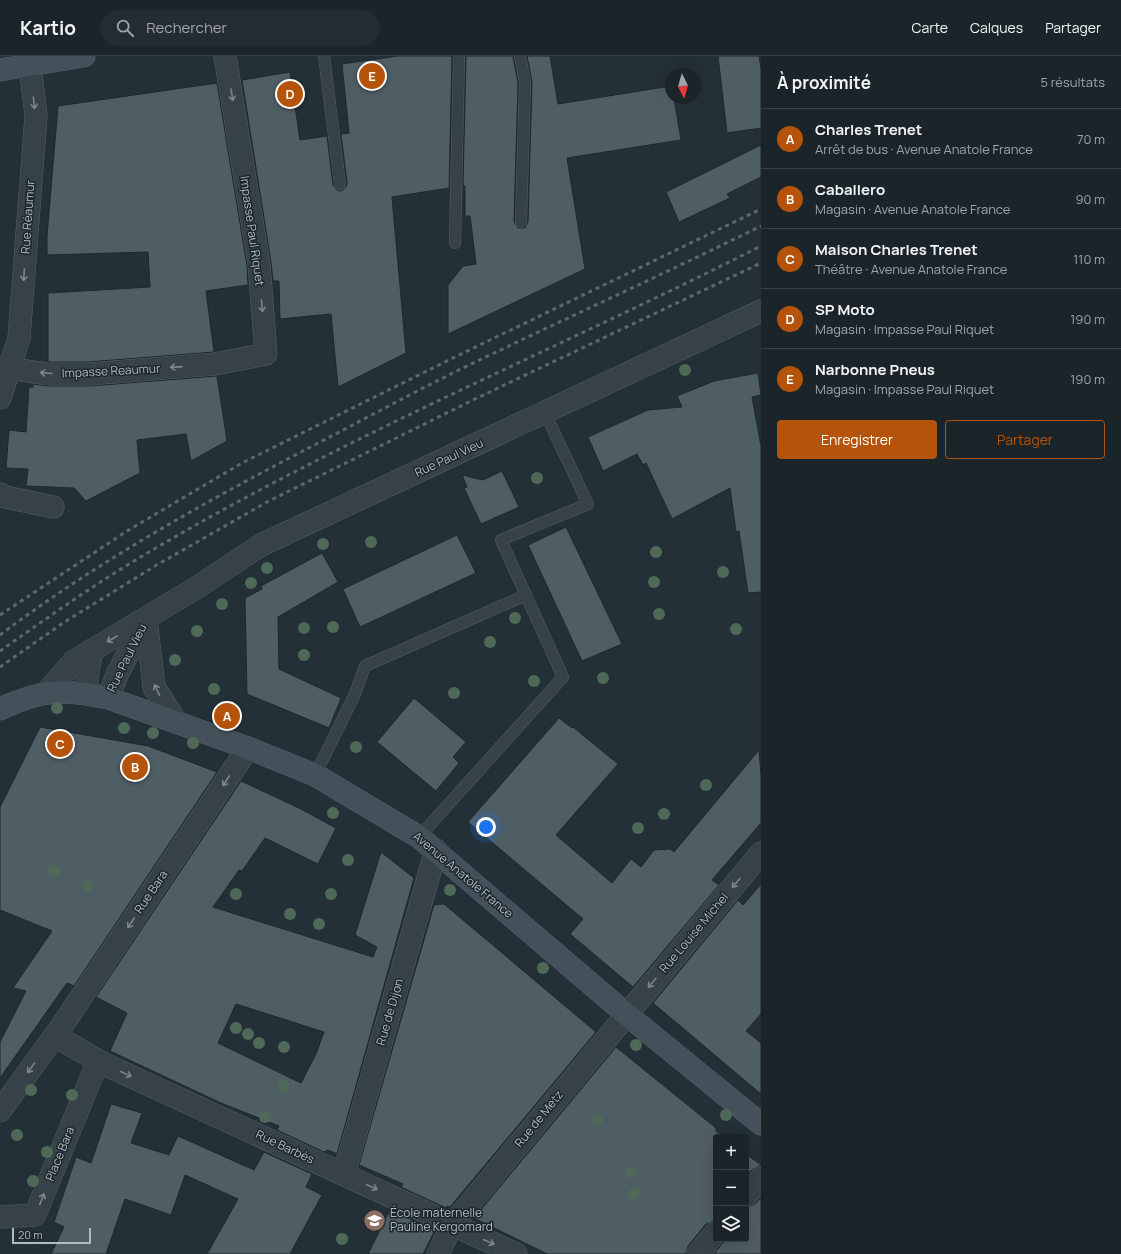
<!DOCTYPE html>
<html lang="fr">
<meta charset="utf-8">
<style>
body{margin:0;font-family:Manrope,sans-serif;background:#242c31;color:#f1f3f6}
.controls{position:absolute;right:12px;bottom:12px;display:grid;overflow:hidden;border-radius:4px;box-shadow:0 4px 16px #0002}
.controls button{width:36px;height:36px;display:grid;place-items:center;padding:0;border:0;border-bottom:1px solid #394146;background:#1b2429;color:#f1f3f6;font:20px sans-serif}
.compass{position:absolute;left:665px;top:12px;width:36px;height:36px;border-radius:50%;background:#1b2429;box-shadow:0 4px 16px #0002;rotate:175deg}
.scale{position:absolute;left:12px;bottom:10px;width:79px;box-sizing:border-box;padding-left:4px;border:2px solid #b2bcc4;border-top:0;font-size:11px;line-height:14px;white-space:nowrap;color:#b2bcc4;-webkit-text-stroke:3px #1c262c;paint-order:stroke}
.you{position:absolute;left:486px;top:771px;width:14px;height:14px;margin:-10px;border:3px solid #fff;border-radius:50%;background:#1a73e8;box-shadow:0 0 0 6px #1a73e833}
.badge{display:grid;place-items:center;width:26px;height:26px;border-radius:50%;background:#b45309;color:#fff;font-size:13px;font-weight:700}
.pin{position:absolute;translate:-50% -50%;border:2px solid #fff;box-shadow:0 1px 4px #0006}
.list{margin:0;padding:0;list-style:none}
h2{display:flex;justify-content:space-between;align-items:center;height:52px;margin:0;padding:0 16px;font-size:17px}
h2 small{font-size:13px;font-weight:400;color:#a0a4a8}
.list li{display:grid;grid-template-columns:26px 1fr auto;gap:12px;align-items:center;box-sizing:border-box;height:60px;padding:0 16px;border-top:1px solid #394146}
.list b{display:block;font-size:15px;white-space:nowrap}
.list p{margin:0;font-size:13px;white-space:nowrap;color:#a0a4a8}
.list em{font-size:13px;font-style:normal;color:#a0a4a8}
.actions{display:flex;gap:8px;padding:12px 16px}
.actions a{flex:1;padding:9px 0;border:1px solid #b45309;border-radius:4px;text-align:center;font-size:14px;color:#b45309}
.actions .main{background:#b45309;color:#fff}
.icon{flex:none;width:22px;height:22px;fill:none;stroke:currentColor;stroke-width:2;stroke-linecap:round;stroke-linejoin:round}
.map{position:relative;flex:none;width:761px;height:1198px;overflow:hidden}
header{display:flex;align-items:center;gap:24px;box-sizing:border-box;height:56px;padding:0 20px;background:#1b2429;border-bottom:1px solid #394146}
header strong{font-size:19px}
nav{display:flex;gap:22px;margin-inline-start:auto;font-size:14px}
.search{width:280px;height:36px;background:#242c31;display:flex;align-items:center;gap:10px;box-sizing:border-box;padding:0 14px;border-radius:22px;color:#a0a4a8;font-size:15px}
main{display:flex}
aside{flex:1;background:#1b2429}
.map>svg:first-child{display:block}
.building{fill:#4f5d65;stroke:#1e282e;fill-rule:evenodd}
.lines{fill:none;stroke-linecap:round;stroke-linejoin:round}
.lane-casing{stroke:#555f65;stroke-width:12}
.street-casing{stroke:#555f65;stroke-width:23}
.secondary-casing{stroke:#555f65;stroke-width:23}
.lane{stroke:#374148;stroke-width:11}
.street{stroke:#374148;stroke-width:22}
.secondary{stroke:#45515a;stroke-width:22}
.rail{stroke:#5b6870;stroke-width:3;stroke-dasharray:4 4;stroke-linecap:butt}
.tree{fill:#4f6959}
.oneway{stroke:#7b858c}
.labels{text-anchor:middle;stroke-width:3;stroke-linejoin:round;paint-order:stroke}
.street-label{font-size:12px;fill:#b2bcc4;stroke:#1c262c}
.poi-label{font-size:12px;fill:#b2bcc4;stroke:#1c262c;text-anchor:start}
</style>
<header>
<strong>Kartio</strong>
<div class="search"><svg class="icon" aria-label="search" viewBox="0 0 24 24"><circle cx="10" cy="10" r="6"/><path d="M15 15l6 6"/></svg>Rechercher</div>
<nav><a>Carte</a><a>Calques</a><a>Partager</a></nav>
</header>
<main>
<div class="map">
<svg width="761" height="1198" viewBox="0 0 761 1198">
<rect width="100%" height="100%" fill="#243037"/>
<g class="building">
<polygon points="398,0 452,0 449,132 392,141 406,297 338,331 331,258 280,263 279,225 273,225 271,206 242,24 290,16 300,84 327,80 333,129 337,134 341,135 346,131 347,127 341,78 349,77 342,8"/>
<polygon points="466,0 513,0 518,27 514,166 518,172 525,172 528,166 532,26 527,0 550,0 558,48 671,30 671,42 674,42 681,84 567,102 585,213 448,278 448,229 463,210 476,208 470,160 465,160 465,130 463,130"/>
<polygon points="718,0 759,0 761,13 761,72 727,77"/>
<polygon points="217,27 247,210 248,229 206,235 214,296 88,306 48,306 48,237 150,231 148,196 47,199 47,180 58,50"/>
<polygon points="761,89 761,121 727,138 730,142 679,166 666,136"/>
<polygon points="758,317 761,339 752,341 761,390 761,536 748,537 739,475 736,476 730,432 672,463 646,407 643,409 637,398 603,415 588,381 648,354 682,351 677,340 714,325"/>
<polygon points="217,320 227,385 191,405 186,378 137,384 140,417 86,445 74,432 26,430 28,413 6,412 9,374 26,376 29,331 33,331 33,328 47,330 90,330"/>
<polygon points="502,415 519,451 481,468 464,432 467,431 462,419 483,424"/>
<polygon points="566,471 622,588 582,605 528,489"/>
<polygon points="457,479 476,517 360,571 343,533"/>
<polygon points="322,497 338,526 278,561 279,613 341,642 329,672 247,638 245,542 262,533 261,530"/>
<polygon points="414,642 466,686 453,701 459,707 436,735 377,686"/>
<polygon points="559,662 572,672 573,671 618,708 556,779 612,827 631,803 641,811 654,794 670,793 674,796 759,694 761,720 761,767 712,824 719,829 633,931 570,878 583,863 468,766"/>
<polygon points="40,671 148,690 217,716 74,930 67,927 0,1022 0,986 26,935 13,932 52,875 0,854 0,751"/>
<path d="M241,725l58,27 37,20 -18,36 -53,-26 -23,33 -3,-1 -26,37 160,50 4,-10 -22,-12 26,-83 33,26 -77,276 -9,-4 -4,2 -47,-22 2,-4 -58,-23 -111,-52 17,-38 -31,-16zM236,948l88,28 -8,22 -15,29 -83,-40z"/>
<polygon points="761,828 761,958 746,975 761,987 761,1038 653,947 738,844 743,849"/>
<polygon points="444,848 596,976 450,1151 447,1150 446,1152 401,1131 403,1128 359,1109 434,849"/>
<polygon points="616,991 716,1072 716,1075 724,1081 716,1081 716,1164 706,1168 688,1190 686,1198 547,1198 474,1162"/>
<polygon points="111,1048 142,1057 131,1087 169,1099 178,1080 254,1114 264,1096 312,1118 306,1131 322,1139 290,1198 207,1198 238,1143 185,1119 171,1159 125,1143 106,1198 51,1198 64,1171 54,1166 76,1101 91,1107"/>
<polygon points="746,1098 761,1109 752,1114 746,1120"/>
<polygon points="761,1142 761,1198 714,1198 726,1183 746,1183 746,1152 755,1148"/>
<polygon points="390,1154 435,1174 423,1198 368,1198"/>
</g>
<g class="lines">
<defs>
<g id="lane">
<polyline points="324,0 340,128"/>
<polyline points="520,0 525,26 521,166"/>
<polyline points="455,187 459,0"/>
<polyline points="315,719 355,638 365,610 526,539"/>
<polyline points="419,781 563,621 501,484 588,448 545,357"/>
</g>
<g id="street">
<polyline points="0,312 8,312 47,318 89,318 215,308 266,298 259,208 225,0"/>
<polyline points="0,342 19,282 36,60 30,9"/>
<polyline points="0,438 1,440 53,451"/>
<polyline points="146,563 154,631 177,667"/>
<polyline points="47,636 74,605 196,532 261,489 761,255"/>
<polyline points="87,637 87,621 92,594"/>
<polyline points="108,642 117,619 146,563"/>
<polyline points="55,980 106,1009 516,1198"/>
<polyline points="0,1055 64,967 248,692"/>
<polyline points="344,1118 436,794"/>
<polyline points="746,1140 761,1122"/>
<polyline points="0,1161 35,1159 98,1005"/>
<polyline points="438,1198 452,1169 761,797"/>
<polyline points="698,1198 716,1176"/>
</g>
<g id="secondary">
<polyline points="0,14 84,0"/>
<path d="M0,653c41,-19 63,-21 108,-11l140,50 67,27 104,62 207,177 135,110"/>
</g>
</defs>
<use href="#lane" class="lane-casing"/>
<use href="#street" class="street-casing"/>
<use href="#secondary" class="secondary-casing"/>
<use href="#lane" class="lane"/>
<use href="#street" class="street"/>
<use href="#secondary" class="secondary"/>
<g class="rail">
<polyline points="0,559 127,475 242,407 457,300 761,153"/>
<path d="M0,579c101,-76 212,-137 324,-195 46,-24 92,-49 139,-72 99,-48 199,-93 298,-142"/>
<path d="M0,595c47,-33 95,-67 144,-96 198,-118 412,-205 617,-309"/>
<polyline points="0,611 66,565 155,510 267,446 475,343 761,207"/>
</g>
</g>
<g class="tree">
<circle cx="685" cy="314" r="6"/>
<circle cx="537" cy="422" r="6"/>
<circle cx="371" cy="486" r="6"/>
<circle cx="323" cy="488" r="6"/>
<circle cx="656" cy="496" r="6"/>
<circle cx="267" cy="512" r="6"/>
<circle cx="723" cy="516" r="6"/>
<circle cx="654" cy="526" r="6"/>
<circle cx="251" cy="527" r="6"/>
<circle cx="222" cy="548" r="6"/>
<circle cx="659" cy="558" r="6"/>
<circle cx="515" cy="562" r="6"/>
<circle cx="333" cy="571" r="6"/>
<circle cx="304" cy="572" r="6"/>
<circle cx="736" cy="573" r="6"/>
<circle cx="197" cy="575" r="6"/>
<circle cx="490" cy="586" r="6"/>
<circle cx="304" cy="599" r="6"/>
<circle cx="175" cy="604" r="6"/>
<circle cx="603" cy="622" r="6"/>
<circle cx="534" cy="625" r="6"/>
<circle cx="214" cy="633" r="6"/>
<circle cx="454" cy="637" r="6"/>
<circle cx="57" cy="652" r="6"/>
<circle cx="124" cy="672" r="6"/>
<circle cx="153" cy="677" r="6"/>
<circle cx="193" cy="687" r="6"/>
<circle cx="356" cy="691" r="6"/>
<circle cx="706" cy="729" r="6"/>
<circle cx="333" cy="757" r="6"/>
<circle cx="664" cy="758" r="6"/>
<circle cx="638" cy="772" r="6"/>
<circle cx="348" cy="804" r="6"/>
<circle cx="54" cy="815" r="6"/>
<circle cx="88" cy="830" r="6"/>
<circle cx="450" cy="834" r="6"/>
<circle cx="236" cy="838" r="6"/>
<circle cx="331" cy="838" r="6"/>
<circle cx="290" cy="858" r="6"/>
<circle cx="319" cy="868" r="6"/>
<circle cx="543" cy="912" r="6"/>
<circle cx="236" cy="972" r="6"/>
<circle cx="248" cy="978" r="6"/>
<circle cx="259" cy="987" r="6"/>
<circle cx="636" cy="989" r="6"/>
<circle cx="284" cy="991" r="6"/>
<circle cx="283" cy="1030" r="6"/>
<circle cx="31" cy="1034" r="6"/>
<circle cx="72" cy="1039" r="6"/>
<circle cx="726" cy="1059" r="6"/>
<circle cx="265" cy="1061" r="6"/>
<circle cx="597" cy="1064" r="6"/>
<circle cx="17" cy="1079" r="6"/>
<circle cx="47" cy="1096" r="6"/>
<circle cx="631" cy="1116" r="6"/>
<circle cx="33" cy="1125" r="6"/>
<circle cx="634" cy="1138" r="6"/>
<circle cx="342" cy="1183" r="6"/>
</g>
<defs><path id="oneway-shaft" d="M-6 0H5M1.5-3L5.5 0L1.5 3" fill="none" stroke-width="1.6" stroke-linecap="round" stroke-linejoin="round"/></defs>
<g class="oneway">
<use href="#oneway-shaft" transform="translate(232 39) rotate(81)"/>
<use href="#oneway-shaft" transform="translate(34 47) rotate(84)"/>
<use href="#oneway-shaft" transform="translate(24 219) rotate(94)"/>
<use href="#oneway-shaft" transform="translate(262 250) rotate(85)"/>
<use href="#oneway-shaft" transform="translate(176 311) rotate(176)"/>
<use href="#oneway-shaft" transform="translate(46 317) rotate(-175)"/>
<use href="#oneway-shaft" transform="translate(112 583) rotate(150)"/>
<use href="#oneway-shaft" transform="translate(157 634) rotate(-116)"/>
<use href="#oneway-shaft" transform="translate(226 725) rotate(124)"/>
<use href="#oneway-shaft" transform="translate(736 827) rotate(130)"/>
<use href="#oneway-shaft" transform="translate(131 867) rotate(124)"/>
<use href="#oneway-shaft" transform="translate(652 927) rotate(130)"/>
<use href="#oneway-shaft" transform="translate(31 1012) rotate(126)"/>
<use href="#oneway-shaft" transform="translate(126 1018) rotate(25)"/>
<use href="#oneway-shaft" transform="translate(372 1131) rotate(25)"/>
<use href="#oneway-shaft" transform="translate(42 1143) rotate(-68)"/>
<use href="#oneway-shaft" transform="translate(489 1186) rotate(25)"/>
</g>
<defs>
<symbol id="school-disc" viewBox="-11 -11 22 22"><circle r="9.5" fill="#8d6e63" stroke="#1c262c"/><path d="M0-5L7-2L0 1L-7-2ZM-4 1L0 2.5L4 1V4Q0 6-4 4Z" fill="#fff"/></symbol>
</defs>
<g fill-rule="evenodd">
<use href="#school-disc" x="362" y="1152" width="25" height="25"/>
</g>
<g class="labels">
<g class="street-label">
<text transform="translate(28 161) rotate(-86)" y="4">Rue Réaumur</text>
<text transform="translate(252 175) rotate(82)" y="4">Impasse Paul Riquet</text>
<text transform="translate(111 315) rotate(-3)" y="4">Impasse Reaumur</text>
<text transform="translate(449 402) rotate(-25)" y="4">Rue Paul Vieu</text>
<text transform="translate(127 602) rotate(-64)" y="4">Rue Paul Vieu</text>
<text transform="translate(463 819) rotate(40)" y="4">Avenue Anatole France</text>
<text transform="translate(151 836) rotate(-56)" y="4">Rue Bara</text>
<text transform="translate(694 877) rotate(-50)" y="4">Rue Louise Michel</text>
<text transform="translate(390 956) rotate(-74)" y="4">Rue de Dijon</text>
<text transform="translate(539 1063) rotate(-51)" y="4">Rue de Metz</text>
<text transform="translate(285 1091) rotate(25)" y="4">Rue Barbès</text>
<text transform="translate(60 1098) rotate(-68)" y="4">Place Bara</text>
</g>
<g class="poi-label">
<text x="390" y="1161">École maternelle<tspan x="390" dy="14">Pauline Kergomard</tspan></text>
</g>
</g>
</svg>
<div class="controls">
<button>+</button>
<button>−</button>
<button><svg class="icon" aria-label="layers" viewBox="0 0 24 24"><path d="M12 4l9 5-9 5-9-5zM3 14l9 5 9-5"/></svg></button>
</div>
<svg class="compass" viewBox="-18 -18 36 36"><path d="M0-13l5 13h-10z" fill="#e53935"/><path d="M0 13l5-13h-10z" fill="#a0a4a8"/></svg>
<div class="scale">20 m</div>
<div class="you"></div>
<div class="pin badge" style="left:227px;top:660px">A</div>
<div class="pin badge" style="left:135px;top:711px">B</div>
<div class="pin badge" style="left:60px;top:688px">C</div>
<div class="pin badge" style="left:290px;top:38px">D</div>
<div class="pin badge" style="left:372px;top:20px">E</div>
</div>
<aside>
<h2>À proximité<small>5 résultats</small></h2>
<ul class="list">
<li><span class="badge">A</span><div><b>Charles Trenet</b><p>Arrêt de bus · Avenue Anatole France</p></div><em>70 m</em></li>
<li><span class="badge">B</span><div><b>Caballero</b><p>Magasin · Avenue Anatole France</p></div><em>90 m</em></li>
<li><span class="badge">C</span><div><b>Maison Charles Trenet</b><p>Théâtre · Avenue Anatole France</p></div><em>110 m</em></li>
<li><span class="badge">D</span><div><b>SP Moto</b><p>Magasin · Impasse Paul Riquet</p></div><em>190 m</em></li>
<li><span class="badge">E</span><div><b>Narbonne Pneus</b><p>Magasin · Impasse Paul Riquet</p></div><em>190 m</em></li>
</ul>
<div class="actions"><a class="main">Enregistrer</a><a>Partager</a></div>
</aside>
</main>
